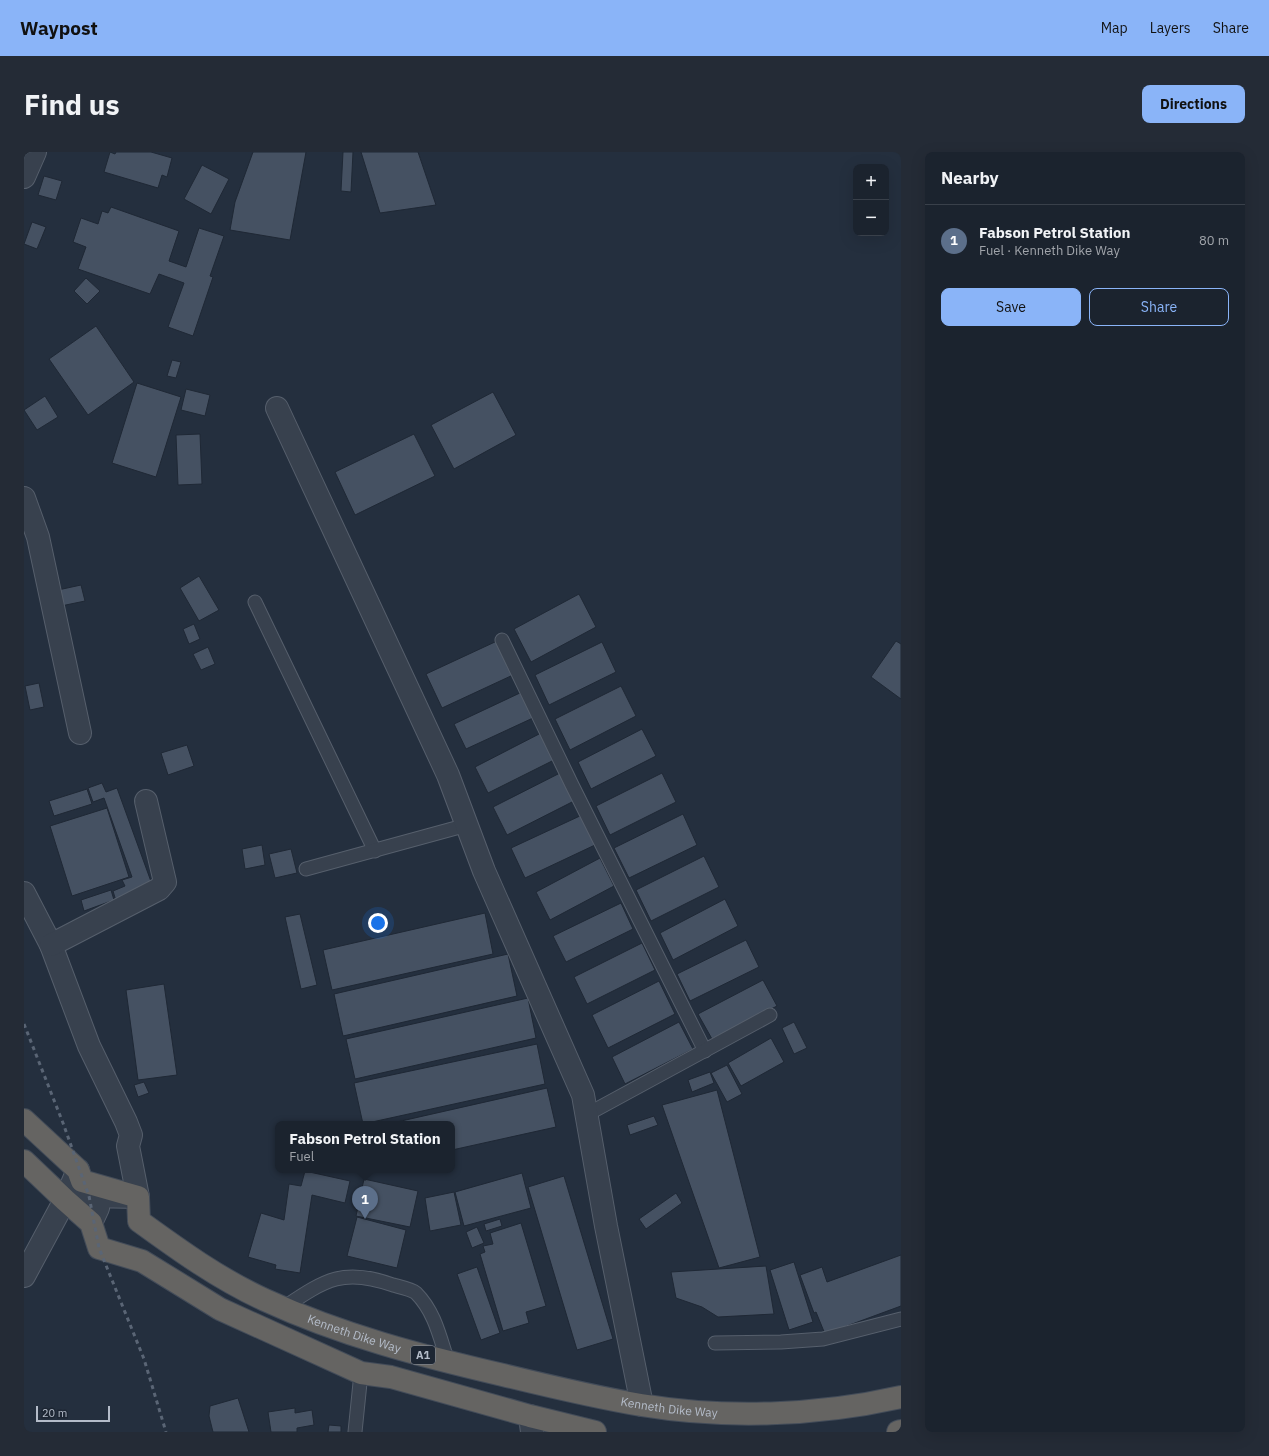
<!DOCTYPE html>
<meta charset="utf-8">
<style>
body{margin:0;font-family:"IBM Plex Sans",sans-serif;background:#242b36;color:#f1f3f6}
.controls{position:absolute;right:12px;top:12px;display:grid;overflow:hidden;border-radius:8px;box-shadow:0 4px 16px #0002}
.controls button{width:36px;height:36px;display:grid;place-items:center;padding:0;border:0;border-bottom:1px solid #39404a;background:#1b232e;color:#f1f3f6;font:20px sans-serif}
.scale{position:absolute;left:12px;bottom:10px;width:74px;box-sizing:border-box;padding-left:4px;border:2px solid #b4bcc9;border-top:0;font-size:11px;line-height:14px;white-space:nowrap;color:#b4bcc9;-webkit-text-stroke:3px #1d2633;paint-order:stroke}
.you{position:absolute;left:354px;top:771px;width:14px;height:14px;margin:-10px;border:3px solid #fff;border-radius:50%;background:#1a73e8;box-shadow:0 0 0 6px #1a73e833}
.badge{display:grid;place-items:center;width:26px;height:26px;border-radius:50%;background:#8ab4f8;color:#fff;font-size:13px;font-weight:700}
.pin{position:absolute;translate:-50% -33px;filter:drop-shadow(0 1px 2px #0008)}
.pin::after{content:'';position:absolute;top:21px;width:14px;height:12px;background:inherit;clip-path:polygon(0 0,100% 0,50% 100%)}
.popup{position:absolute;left:251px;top:969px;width:180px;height:52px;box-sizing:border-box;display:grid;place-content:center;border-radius:8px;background:#1b232e;filter:drop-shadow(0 1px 3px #0005);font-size:13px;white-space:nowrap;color:#a0a4aa}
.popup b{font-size:15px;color:#f1f3f6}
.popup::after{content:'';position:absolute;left:50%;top:100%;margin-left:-8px;border:8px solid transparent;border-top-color:#1b232e}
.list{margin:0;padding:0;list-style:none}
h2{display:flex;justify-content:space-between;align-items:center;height:52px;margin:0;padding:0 16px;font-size:17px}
h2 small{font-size:13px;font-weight:400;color:#a0a4aa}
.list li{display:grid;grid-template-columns:26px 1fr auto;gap:12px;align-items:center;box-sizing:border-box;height:72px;padding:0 16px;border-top:1px solid #39404a}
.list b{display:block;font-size:15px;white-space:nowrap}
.list p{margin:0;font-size:13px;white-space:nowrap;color:#a0a4aa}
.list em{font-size:13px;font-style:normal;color:#a0a4aa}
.actions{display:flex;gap:8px;padding:12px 16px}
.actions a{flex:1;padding:9px 0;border:1px solid #8ab4f8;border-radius:8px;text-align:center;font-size:14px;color:#8ab4f8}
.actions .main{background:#8ab4f8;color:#111}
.map{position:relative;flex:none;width:877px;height:1280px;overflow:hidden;border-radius:8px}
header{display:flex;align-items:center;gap:24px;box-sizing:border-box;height:56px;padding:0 20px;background:#8ab4f8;color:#111}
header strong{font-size:19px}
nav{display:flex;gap:22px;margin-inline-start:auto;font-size:14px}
.intro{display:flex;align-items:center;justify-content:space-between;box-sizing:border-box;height:96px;padding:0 24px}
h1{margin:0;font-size:28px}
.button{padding:10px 18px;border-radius:8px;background:#8ab4f8;color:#111;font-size:14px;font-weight:700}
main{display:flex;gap:24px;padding:0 24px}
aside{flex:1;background:#1b232e;border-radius:8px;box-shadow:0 4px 16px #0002}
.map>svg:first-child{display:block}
.building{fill:#455162;stroke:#1f2835}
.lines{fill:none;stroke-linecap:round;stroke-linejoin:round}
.service-casing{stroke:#565f6c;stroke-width:15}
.minor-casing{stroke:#565f6c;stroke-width:24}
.trunk-casing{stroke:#434c59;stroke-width:24}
.service{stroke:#38414e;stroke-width:13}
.minor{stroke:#38414e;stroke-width:22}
.trunk{stroke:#656462;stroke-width:22}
.rail{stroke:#5a6575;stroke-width:3;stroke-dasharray:4 4;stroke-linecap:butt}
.labels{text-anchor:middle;stroke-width:4;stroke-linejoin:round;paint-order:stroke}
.shield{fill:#1d2633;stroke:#878f9c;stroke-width:1}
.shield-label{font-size:11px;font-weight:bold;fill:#b4bcc9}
.street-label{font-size:12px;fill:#b4bcc9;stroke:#1d2633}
</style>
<header>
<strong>Waypost</strong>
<nav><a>Map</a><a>Layers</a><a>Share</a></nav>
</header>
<div class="intro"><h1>Find us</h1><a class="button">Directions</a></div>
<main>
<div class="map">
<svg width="877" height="1280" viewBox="0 0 877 1280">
<rect width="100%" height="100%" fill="#242f3e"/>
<g class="building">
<polygon points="86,0 91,2 92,0 127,0 148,6 143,25 138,23 134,36 80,20"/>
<polygon points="229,0 282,0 266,88 206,78 211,50"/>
<polygon points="319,0 329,0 327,40 317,39"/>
<polygon points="337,0 394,0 412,53 356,61"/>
<polygon points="178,13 205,27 187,62 160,47"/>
<polygon points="20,24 38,29 32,48 14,43"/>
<polygon points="87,55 155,79 145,109 162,115 175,76 200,84 186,124 189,125 169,184 144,175 160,131 135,122 126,142 54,117 62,95 49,90 57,66 74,72 78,59 84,61"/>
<polygon points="8,70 22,75 13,97 0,92"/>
<polygon points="62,126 76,139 63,152 50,139"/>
<polygon points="72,174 110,230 64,263 25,207"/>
<polygon points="148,208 157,210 152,226 143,224"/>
<polygon points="113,231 157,245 132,325 88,311"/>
<polygon points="162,237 186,243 181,264 157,258"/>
<polygon points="469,240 492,283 430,317 407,273"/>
<polygon points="21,244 34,265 13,278 0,258"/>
<polygon points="176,282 178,332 154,333 152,283"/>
<polygon points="390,282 411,324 331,363 311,320"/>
<polygon points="175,424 195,458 175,469 156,436"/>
<polygon points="57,433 61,449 37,454 34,438"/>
<polygon points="555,442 572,475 507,510 490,477"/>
<polygon points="170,472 176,487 165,492 159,477"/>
<polygon points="473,489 489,523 418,556 402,522"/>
<polygon points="872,489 877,492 877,547 847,525"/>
<polygon points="578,490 592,520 525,553 511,523"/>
<polygon points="184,495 191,512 177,518 169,502"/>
<polygon points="15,531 20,555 6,558 1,534"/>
<polygon points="597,534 612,564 546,598 531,567"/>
<polygon points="498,540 509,566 442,597 430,572"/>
<polygon points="618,577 632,604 567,637 554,610"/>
<polygon points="517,581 530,608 464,641 451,615"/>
<polygon points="163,593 170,614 144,623 137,601"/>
<polygon points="536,621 550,649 483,683 469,655"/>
<polygon points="638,621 652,650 586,683 572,654"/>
<polygon points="78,631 82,640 93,636 129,735 92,749 89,739 101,734 98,728 108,725 80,646 69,650 64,636"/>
<polygon points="63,637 68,652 30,664 25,649"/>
<polygon points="83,656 105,725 48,744 26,674"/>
<polygon points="659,662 673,693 605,726 590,696"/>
<polygon points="558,663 571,693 501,726 487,696"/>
<polygon points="238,693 241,713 221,717 218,697"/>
<polygon points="267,697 273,721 251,726 245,702"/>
<polygon points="680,704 695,735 627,769 612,738"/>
<polygon points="576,706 590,734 526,768 512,740"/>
<polygon points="87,738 90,748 60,759 57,748"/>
<polygon points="701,747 714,774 649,808 636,781"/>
<polygon points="597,751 609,777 542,810 529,784"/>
<polygon points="461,761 469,802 308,838 299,798"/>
<polygon points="276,762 293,833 277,837 261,765"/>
<polygon points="722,788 735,815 666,849 653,822"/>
<polygon points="618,791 631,818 563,852 550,825"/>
<polygon points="484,802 493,844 319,884 310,842"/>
<polygon points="739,828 753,854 688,887 674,862"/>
<polygon points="635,829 651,862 584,896 568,863"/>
<polygon points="140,832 153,923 114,928 102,838"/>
<polygon points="504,846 512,886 331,927 322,887"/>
<polygon points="655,870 669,897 601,932 588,905"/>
<polygon points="770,870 783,896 770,902 758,876"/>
<polygon points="747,886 760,910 717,934 704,911"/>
<polygon points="513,892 521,932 339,972 330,931"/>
<polygon points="703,913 718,942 703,950 687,921"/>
<polygon points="686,920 690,931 668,940 664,928"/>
<polygon points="120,930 125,941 114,945 110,933"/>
<polygon points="523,936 532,975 428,998 428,972 364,972"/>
<polygon points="693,938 736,1105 695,1116 638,953"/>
<polygon points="630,964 634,973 606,983 603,973"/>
<polygon points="281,1019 326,1029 321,1051 288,1043 276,1121 251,1117 252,1113 224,1105 237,1061 260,1068 265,1032 277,1034"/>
<polygon points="498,1021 507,1056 440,1074 431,1040"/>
<polygon points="540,1024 589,1187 553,1198 504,1035"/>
<polygon points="340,1027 394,1039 386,1075 332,1064"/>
<polygon points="430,1040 437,1073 406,1079 401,1046"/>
<polygon points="652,1041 658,1051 622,1077 615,1067"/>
<polygon points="333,1065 382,1078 373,1116 323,1104"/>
<polygon points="476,1067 478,1074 462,1079 460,1072"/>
<polygon points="497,1071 522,1154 502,1160 505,1171 479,1179 456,1102 461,1100 459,1094 469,1092 466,1081"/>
<polygon points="453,1075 460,1091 448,1096 442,1080"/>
<polygon points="877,1103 877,1154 801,1182 792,1160 790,1161 776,1123 798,1115 803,1130"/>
<polygon points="770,1110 789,1170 765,1178 746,1118"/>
<polygon points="742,1114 750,1162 694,1165 678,1155 652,1146 647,1120"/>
<polygon points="453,1115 476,1181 457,1188 433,1122"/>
<polygon points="214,1246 225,1280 189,1280 185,1264 186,1254"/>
<polygon points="271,1256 271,1261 288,1258 290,1273 273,1276 273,1280 247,1280 244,1260"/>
<polygon points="305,1273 317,1274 317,1280 304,1280"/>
</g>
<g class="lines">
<defs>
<g id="service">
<polyline points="231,450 351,699"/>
<polyline points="478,488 548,633 681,899"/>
<polyline points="282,717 443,673"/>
<polyline points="562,963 746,863"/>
<path d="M259,1156c42,-28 60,-41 110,-23 7,2 18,4 23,8 19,19 24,45 32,69"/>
<polyline points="691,1191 757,1190 799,1187 877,1167"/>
<polyline points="331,1280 337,1221"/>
</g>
<g id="minor">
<polyline points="0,25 11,0"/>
<polyline points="253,256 424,623 460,719 559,943 582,1074 618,1253"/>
<polyline points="0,346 14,385 56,581"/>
<polyline points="0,741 27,793 65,894 102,970 107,983 104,994 114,1045 65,1044 74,1056 67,1071"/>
<polyline points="27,793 135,737 141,730 122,649"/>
<polyline points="0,1124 41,1048 54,1018"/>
<polyline points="506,1264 508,1280"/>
</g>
<g id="trunk">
<path id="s1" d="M0,968l54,50 4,11 56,16 1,24c40,29 80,58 126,79 76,35 156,56 238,75 45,11 91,22 138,30 84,14 176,11 260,-8"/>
<polyline points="0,1009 41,1048 67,1071 75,1096 118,1109 196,1157 337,1221 367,1225 506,1264 571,1280"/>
<polyline points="874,1280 877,1279"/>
</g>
</defs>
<use href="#service" class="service-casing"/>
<use href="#minor" class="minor-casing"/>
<use href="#trunk" class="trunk-casing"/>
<use href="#service" class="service"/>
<use href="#minor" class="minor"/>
<use href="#trunk" class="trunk"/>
<polyline class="rail" points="0,872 39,971 65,1044 75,1096 120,1207 142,1280"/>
</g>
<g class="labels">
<rect class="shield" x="387" y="1194" width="24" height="18" rx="3"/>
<g class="shield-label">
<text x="399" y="1207">A1</text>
</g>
<g class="street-label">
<text dy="4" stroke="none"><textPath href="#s1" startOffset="412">Kenneth Dike Way</textPath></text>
<text dy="4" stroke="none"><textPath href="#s1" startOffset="736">Kenneth Dike Way</textPath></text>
</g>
</g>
</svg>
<div class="controls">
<button>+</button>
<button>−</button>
</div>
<div class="scale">20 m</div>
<div class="you"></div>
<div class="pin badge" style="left:341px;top:1067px;background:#5c6f8a">1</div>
<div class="popup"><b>Fabson Petrol Station</b>Fuel</div>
</div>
<aside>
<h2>Nearby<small></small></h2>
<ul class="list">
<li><span class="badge" style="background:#5c6f8a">1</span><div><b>Fabson Petrol Station</b><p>Fuel · Kenneth Dike Way</p></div><em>80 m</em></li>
</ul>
<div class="actions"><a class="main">Save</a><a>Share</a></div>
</aside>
</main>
